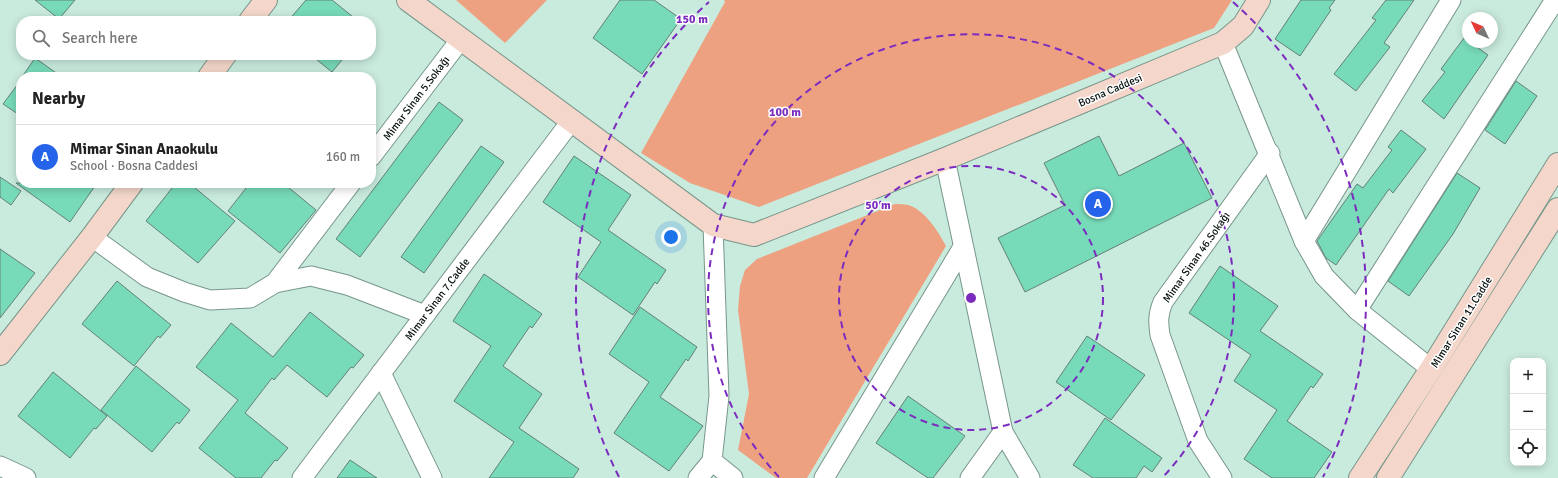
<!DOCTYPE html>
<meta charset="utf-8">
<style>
body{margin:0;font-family:Signika,sans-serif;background:#f6f6f6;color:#222}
.controls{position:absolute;right:12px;bottom:12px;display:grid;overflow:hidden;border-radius:8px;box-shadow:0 2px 10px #0003}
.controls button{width:36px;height:36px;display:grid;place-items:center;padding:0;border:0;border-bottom:1px solid #e0e0e0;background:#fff;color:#222;font:20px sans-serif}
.compass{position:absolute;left:1462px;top:12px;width:36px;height:36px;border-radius:50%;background:#fff;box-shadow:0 2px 10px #0003;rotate:314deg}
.you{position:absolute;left:671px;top:237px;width:14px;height:14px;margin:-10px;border:3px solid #fff;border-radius:50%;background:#1a73e8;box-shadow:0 0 0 6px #1a73e833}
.badge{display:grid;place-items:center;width:26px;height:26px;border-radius:50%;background:#2563eb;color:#fff;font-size:13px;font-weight:700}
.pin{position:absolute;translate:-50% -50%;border:2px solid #fff;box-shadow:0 1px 4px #0006}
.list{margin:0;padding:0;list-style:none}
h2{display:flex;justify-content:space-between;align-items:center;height:52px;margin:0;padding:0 16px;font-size:17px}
h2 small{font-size:13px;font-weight:400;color:#767676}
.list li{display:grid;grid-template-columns:26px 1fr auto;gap:12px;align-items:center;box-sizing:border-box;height:64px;padding:0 16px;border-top:1px solid #e0e0e0}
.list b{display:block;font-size:15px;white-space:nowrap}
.list p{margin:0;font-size:13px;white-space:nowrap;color:#767676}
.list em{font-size:13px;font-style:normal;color:#767676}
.icon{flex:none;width:22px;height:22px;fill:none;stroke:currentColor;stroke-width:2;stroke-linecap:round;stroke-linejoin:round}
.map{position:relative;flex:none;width:1558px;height:478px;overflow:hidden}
.search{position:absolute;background:#fff;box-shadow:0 2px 10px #0003;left:16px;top:16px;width:360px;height:44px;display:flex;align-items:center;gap:10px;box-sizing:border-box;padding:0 14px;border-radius:16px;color:#767676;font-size:15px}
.panel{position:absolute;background:#fff;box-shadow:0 2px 10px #0003;left:16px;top:72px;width:360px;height:116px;border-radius:16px}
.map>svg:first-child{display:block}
.green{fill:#eea181}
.building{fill:#77dab9;stroke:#638176}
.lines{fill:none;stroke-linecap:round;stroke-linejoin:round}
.street-casing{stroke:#77968a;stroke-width:21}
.secondary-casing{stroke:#77968a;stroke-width:24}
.street{stroke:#fff;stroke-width:19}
.secondary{stroke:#f4d7ca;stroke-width:22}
.ring{fill:none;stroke:#7b2cbf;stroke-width:2;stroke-dasharray:7 5}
.labels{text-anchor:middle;stroke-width:3;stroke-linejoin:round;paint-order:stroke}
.street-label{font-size:11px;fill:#05100c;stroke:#fff}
.centre{fill:#7b2cbf;stroke:#fff;stroke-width:2}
.ring-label{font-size:12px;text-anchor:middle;font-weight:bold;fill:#7b2cbf;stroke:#fff;stroke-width:3;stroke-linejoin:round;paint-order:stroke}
</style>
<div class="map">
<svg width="1558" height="478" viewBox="0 0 1558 478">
<rect width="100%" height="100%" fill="#c9ebdd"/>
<g class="green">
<polygon points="456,0 547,0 505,43"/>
<polygon points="724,0 1232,0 1214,28 759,207 690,183 641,153 725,2"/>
<path d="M895,204c4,0 9,0 13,1 17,5 30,26 38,41l-139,232h-31l-38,-28 11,-56 -11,-84 2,-24 5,-16 12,-11z"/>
</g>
<g class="building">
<polygon points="35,0 75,0 59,19"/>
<polygon points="306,0 332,0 358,21 288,21"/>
<polygon points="620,0 654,0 681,19 642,74 593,38"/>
<polygon points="1301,0 1335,0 1329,8 1331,10 1300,56 1275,39"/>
<polygon points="1386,0 1414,0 1384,43 1390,47 1356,91 1334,74 1376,20 1372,18"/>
<polygon points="1464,38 1488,55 1444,119 1422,101 1445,72 1441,69"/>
<polygon points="311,55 346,55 332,72"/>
<polygon points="35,58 62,77 22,77"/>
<polygon points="21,80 21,116 3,104"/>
<polygon points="1516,81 1537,96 1505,144 1485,130"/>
<polygon points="439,102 463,120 360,257 336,239"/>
<polygon points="1401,130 1426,149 1393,193 1389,189 1336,265 1326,258 1317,241 1357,184 1363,188 1392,150 1388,147"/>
<polygon points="1099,136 1119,176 1184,143 1212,198 1025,292 998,238 1065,205 1044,163"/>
<polygon points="481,146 504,162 424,273 401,257"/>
<polygon points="574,156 631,195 608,230 666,270 657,284 655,282 633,315 578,277 601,242 543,202"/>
<polygon points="1457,173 1480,188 1453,234 1409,296 1388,281"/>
<polygon points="0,177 21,191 11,205 0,197"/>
<polygon points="16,183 97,183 70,222"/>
<polygon points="176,183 189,183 235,221 198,263 146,221"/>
<polygon points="250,183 283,183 316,210 280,253 228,211"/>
<polygon points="0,249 35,273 0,318"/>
<polygon points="1220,266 1278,306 1260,331 1323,374 1313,388 1311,386 1287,421 1332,452 1314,478 1272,478 1244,459 1277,410 1234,381 1251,355 1189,313"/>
<polygon points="484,274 542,314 532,328 530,326 503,366 542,394 519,428 579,469 573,478 489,478 514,442 454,401 491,346 453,321"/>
<polygon points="117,281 171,325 160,338 158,336 134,366 82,324"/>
<polygon points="640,307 697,347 688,361 686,359 660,397 703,426 669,471 614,433 649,382 609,354"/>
<polygon points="310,312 364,355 353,368 351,367 327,397 287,365 274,380 272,378 245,413 288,448 277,461 275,460 261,478 236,478 199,448 238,400 196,367 231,323 273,357"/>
<polygon points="1087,336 1145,375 1111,420 1056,382"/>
<polygon points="136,366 190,410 179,424 177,422 152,452 101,410"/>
<polygon points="53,372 107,416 96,429 94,428 70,458 18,416"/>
<polygon points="908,396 965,436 933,478 928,478 876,443"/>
<polygon points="1105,418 1162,458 1152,472 1144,466 1136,478 1093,478 1073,465"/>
<polygon points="350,460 377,478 337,478"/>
</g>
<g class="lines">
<defs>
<g id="street">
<polyline points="1223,43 1304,241 1324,276 1357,310 1431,369"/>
<polyline points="371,157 461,39"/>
<polyline points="945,159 1003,432 1030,478"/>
<polyline points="92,237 147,277 184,292 210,300 250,298 275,283 311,276 347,285 425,315"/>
<polyline points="1304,241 1451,0"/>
<polyline points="275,283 351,183"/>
<polyline points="1357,310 1555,0"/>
<polyline points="381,373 432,478"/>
<polyline points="712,461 733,478"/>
<polyline points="0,466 26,478"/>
<polyline points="302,478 572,120"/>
<polyline points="698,478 712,461 719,396 713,225"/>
<polyline points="824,478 963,247"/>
<polyline points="970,478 1003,432"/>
<path d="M1222,478l-24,-37 -38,-106c-2,-13 -2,-21 3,-33l107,-149"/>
</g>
<g id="secondary">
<polyline points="408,0 713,225 754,235 945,159 1223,43 1243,26 1259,0"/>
<polyline points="250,21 266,0"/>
<polyline points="209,77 225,55"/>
<polyline points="0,354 92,237 132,183"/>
<polyline points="1360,478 1431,369 1558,164"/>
<polyline points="1388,478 1558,209"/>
</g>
</defs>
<use href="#street" class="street-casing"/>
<use href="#secondary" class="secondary-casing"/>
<use href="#street" class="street"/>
<use href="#secondary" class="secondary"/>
</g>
<g class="ring">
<circle cx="971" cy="298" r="132"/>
<path d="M779 477A263 263 0 1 1 1163 477"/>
<path d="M619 477A395 395 0 0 1 709 2M1233 2A395 395 0 0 1 1323 477"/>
</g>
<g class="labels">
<g class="street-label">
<text transform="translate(1110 90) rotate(-23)" y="4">Bosna Caddesi</text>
<text transform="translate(416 98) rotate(-53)" y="4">Mimar Sinan 5.Sokağı</text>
<text transform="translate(1196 257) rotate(-55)" y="4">Mimar Sinan 46.Sokağı</text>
<text transform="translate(437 299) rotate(-53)" y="4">Mimar Sinan 7.Cadde</text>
<text transform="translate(1461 322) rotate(-58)" y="4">Mimar Sinan 11.Cadde</text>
</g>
</g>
<circle cx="971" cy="298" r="6" class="centre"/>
<g class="ring-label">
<text x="692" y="23">150 m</text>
<text x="785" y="116">100 m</text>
<text x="878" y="209">50 m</text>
</g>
</svg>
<div class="controls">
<button>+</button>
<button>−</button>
<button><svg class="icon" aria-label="locate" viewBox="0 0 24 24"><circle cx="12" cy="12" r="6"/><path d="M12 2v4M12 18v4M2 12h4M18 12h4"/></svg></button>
</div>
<svg class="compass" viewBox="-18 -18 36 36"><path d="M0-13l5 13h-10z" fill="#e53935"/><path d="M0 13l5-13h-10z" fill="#767676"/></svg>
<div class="you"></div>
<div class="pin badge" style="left:1098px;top:204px">A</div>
<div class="search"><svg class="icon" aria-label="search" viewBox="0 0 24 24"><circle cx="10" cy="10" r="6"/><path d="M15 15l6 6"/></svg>Search here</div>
<section class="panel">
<h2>Nearby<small></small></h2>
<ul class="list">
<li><span class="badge">A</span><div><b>Mimar Sinan Anaokulu</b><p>School · Bosna Caddesi</p></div><em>160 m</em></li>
</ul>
</section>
</div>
